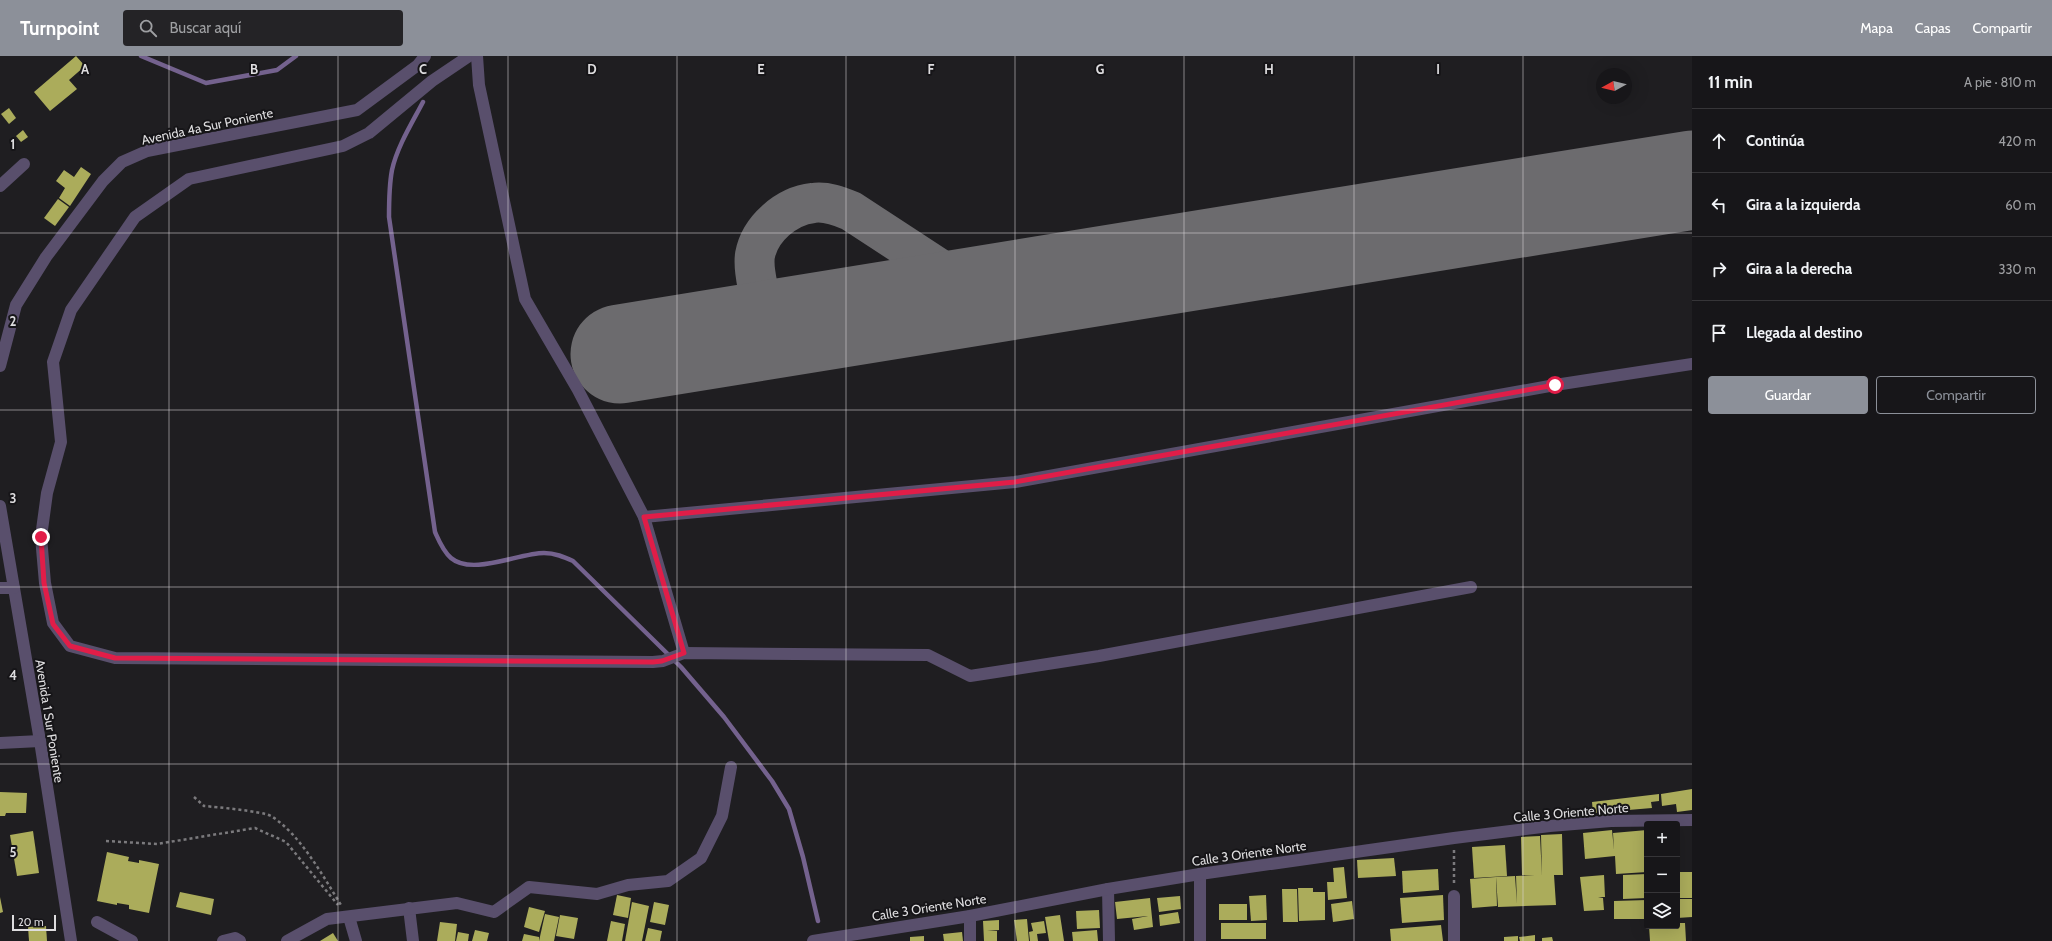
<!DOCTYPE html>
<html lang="es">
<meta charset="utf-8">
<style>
body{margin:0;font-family:Cabin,sans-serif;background:#242326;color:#f1f3f6}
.controls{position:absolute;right:12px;bottom:12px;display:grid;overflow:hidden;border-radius:4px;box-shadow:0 4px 16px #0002}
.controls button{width:36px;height:36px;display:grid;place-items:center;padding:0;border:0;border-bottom:1px solid #363538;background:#171619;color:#f1f3f6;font:20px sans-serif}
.compass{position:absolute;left:1596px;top:12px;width:36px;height:36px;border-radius:50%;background:#171619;box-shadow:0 4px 16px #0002;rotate:262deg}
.scale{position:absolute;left:12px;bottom:10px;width:44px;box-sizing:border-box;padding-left:4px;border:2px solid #dedddf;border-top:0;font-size:11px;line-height:14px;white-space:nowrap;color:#dedddf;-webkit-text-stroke:3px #161518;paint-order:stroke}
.stop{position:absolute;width:12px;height:12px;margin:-9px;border:3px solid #e11d48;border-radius:50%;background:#fff}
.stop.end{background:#e11d48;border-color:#fff;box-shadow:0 1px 4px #0008}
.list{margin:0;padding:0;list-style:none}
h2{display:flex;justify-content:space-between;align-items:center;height:52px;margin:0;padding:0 16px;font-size:17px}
h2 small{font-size:13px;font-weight:400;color:#9e9fa2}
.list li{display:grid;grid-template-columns:26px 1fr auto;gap:12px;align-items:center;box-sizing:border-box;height:64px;padding:0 16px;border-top:1px solid #363538}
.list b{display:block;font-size:15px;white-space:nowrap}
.list em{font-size:13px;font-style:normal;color:#9e9fa2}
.actions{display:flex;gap:8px;padding:12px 16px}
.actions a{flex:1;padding:9px 0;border:1px solid #8c9099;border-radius:4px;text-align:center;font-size:14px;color:#8c9099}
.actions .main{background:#8c9099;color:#fff}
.icon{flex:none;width:22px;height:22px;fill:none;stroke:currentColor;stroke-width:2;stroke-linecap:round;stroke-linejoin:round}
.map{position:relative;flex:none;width:1692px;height:885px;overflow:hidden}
header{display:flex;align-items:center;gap:24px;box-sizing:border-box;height:56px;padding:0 20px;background:#8c9099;color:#fff}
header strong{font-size:19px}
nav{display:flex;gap:22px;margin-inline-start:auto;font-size:14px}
.search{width:280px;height:36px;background:#242326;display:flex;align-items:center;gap:10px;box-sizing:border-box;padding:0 14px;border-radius:4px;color:#9e9fa2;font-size:15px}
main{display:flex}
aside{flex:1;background:#171619}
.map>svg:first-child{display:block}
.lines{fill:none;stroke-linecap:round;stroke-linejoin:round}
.stream{stroke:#74628e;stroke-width:4.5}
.taxiway{stroke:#6c6b6e;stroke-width:40}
.runway{stroke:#6c6b6e;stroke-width:99}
.building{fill:#abac5b}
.path{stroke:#7b7a7d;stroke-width:2.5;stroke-dasharray:3 3;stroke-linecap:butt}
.minor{stroke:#594f6c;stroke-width:12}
.route{stroke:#e11d48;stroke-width:5}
.grid{fill:none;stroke:#dedddf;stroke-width:1;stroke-opacity:0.55}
.labels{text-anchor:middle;stroke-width:4;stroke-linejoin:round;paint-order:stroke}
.street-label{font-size:13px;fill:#dedddf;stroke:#161518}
.grid-label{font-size:13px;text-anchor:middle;font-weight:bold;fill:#dedddf;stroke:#161518;stroke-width:4;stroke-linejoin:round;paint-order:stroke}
</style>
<header>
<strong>Turnpoint</strong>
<div class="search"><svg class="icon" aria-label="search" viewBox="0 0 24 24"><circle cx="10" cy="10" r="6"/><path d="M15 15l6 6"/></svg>Buscar aquí</div>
<nav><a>Mapa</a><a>Capas</a><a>Compartir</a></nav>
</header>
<main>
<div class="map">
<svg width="1692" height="885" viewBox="0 0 1692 885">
<rect width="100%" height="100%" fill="#1f1e21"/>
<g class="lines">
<g class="stream">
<polyline points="141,0 206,27 277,14 296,0"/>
<path d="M423,46c-11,21 -26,45 -31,68 -3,16 -3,32 -3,47l46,315c4,9 8,19 16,26 21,18 68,-5 93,-5 11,0 20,4 29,8l108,106 43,50 48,64 17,28 14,48 15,64"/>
</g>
<path class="taxiway" d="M769,274c-5,-19 -17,-56 -14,-75 5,-26 31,-49 58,-52 13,-2 26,3 38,8l130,85"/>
<polyline class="runway" points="620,298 1692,124"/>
</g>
<g class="building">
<polygon points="76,0 85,10 69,24 77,33 50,55 34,36"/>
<polygon points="9,52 16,62 9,68 1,58"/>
<polygon points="23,74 28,81 21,86 16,80"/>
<polygon points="81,111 91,118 70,150 59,142 65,132 56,125 64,114 74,121"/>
<polygon points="58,143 69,151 55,170 44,162"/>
<polygon points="1692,733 1692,754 1677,756 1676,748 1662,750 1661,738"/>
<polygon points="0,736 27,737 26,757 6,757 5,760 0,760"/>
<polygon points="1659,738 1659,745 1651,746 1652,752 1593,757 1592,746"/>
<polygon points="1612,774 1614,794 1613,777 1647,774 1647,816 1616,818 1615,800 1585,803 1583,777"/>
<polygon points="33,775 39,817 17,820 10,779"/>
<polygon points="1562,778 1563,819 1554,819 1556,849 1498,851 1496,821 1515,820 1517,848 1516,820 1535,819 1522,819 1521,781 1540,780 1542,820 1541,779"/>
<polygon points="1505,789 1507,820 1474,822 1472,791"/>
<polygon points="107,796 129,801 128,805 139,807 139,804 159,808 149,857 129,853 129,849 117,847 117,849 97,845"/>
<polygon points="1394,802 1396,820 1358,822 1357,804"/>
<polygon points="1344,811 1347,842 1328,844 1327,826 1334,826 1333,812"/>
<polygon points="1438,813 1439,834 1403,837 1402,815"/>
<rect x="1677" y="816" width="15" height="26"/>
<polygon points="1647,818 1647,842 1623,843 1623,819"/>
<polygon points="1604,819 1605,841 1598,841 1603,842 1604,854 1584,855 1580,821"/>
<polygon points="1496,821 1497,850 1472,852 1470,823"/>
<polygon points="1298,832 1313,832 1313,836 1325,836 1325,864 1299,865"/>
<polygon points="1282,833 1297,833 1298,866 1283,866"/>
<polygon points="180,836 214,843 211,859 176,851"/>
<polygon points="617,839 631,842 628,862 613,859"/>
<polygon points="1266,839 1267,864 1251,865 1249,840"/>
<polygon points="1443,839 1444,864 1402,867 1400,842"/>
<polygon points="1180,840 1181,853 1159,856 1157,842"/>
<polygon points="0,841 3,856 0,857"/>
<polygon points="1150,842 1153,871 1134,874 1132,863 1148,860 1117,863 1115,846"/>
<polygon points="1677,843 1692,843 1692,861 1677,862"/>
<polygon points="1647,844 1647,863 1614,863 1614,845"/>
<polygon points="1352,845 1354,863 1333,866 1331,848"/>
<polygon points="632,846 649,850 642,885 625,885"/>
<polygon points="654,846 669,849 665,869 650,866"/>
<rect x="1219" y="848" width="28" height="16"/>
<polygon points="529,851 545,855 539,876 524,871"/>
<polygon points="1099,854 1100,872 1077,873 1076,855"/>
<polygon points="1178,856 1180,867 1160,870 1159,859"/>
<polygon points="545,858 559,861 554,885 539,885"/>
<polygon points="560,859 578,862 574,883 556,880"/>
<polygon points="1060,859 1064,885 1049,885 1045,861"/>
<polygon points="1027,863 1029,885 1017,885 1014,864"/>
<polygon points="999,864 999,874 987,875 997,875 997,885 984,885 983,865"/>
<polygon points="611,865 625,868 622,885 607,885"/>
<polygon points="1044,865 1046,877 1037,878 1038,885 1030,885 1029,876 1033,875 1031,867"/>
<polygon points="440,866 457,868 455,885 437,885"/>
<rect x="1221" y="867" width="45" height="16"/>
<polygon points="1677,867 1685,867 1686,885 1650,885 1649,870 1677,870"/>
<polygon points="1441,869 1443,885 1391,885 1390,873"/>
<polygon points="46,870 47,885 29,885 28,871"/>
<polygon points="648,872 662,875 660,885 645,885"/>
<polygon points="475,874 489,877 487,885 472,885"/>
<polygon points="1097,874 1098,885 1073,885 1072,876"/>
<polygon points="458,876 469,878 468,885 456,885"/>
<polygon points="962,876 963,885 944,885 943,878"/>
<polygon points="333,877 338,885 320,885"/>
<polygon points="524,878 539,881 539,885 522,885"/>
<polygon points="1535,879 1535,885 1520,885 1519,881"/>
<polygon points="924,880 924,885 910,885 910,881"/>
<polygon points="1518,880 1518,885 1504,885 1504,881"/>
<polygon points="1552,881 1553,885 1542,885 1542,882"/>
</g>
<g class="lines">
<g class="path">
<path d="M194,741l10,9c12,1 57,5 67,10 29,18 52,60 70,89"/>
<polyline points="106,785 157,788 255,772 286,786 338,849"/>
<polyline points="1454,794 1454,827"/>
</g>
<g class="minor">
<polyline points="469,0 432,25 369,77 343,90 189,123 135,161 71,254 53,306 61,386 47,437 41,481 45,527 53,567 70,590 115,602 653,606 663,605 684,597 928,599 970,620 1099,600 1471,531"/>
<polyline points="477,0 479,29 525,243 578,334 644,461 684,597"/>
<polyline points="0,130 24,108"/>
<polyline points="0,310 16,249 46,201 103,125 122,106 147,95 357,54 418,9 425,0"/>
<polyline points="0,450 40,685 71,885"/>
<polyline points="644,461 1015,426 1555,329 1692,308"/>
<polyline points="0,532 14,532"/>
<polyline points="0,687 40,685"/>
<polyline points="1200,818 1200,885"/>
<polyline points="1108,833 1109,885"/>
<polyline points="1454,840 1454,885"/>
<polyline points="409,852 413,885"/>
<polyline points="970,860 970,885"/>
<polyline points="349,861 356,885"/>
<polyline points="97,866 132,885"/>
<polyline points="223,885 235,882 240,885"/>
<polyline points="287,885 327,863 457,847 494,856 529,831 597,838 628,829 668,825 701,802 722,760 731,711"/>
<polyline points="813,885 970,860 1108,833 1200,818 1454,782 1550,770 1611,765 1692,764"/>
</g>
</g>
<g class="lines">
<polyline class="route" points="41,481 44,527 53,568 70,590 115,602 653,606 662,605 684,597 644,461 1015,426 1555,329"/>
</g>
<path class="grid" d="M169,0v885M338,0v885M508,0v885M677,0v885M846,0v885M1015,0v885M1184,0v885M1354,0v885M1523,0v885M0,177h1692M0,354h1692M0,531h1692M0,708h1692"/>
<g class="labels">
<g class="street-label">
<text transform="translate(207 70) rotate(-12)" y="5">Avenida 4a Sur Poniente</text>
<text transform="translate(50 665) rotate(81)" y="5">Avenida 1 Sur Poniente</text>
<text transform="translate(1571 756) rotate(-5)" y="5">Calle 3 Oriente Norte</text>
<text transform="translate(1249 797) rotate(-8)" y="5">Calle 3 Oriente Norte</text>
<text transform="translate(929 851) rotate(-9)" y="5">Calle 3 Oriente Norte</text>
</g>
</g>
<g class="grid-label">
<text x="85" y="18">A</text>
<text x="254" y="18">B</text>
<text x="423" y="18">C</text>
<text x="592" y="18">D</text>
<text x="761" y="18">E</text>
<text x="931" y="18">F</text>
<text x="1100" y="18">G</text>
<text x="1269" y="18">H</text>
<text x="1438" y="18">I</text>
<text x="13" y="93">1</text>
<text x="13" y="270">2</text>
<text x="13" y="447">3</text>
<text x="13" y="624">4</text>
<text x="13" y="801">5</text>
</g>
</svg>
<div class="controls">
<button>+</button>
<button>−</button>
<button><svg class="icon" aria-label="layers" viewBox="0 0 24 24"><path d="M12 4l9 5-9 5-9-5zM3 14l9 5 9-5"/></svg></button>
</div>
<svg class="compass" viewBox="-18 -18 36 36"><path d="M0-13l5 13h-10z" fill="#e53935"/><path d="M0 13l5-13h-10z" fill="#9e9fa2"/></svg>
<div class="scale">20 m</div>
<div class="stop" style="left:1555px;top:329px"></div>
<div class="stop end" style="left:41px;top:481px"></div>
</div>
<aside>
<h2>11 min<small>A pie · 810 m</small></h2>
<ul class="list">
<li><svg class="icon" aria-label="ahead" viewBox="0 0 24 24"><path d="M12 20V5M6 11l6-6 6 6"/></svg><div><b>Continúa</b></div><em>420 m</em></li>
<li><svg class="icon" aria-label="left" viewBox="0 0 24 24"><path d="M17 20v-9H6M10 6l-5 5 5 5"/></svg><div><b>Gira a la izquierda</b></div><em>60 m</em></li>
<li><svg class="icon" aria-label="right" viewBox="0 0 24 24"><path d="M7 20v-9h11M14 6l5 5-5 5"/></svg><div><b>Gira a la derecha</b></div><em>330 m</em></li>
<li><svg class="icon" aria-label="arrive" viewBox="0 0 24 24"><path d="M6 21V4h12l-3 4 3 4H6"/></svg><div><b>Llegada al destino</b></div></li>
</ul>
<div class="actions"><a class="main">Guardar</a><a>Compartir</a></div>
</aside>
</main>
